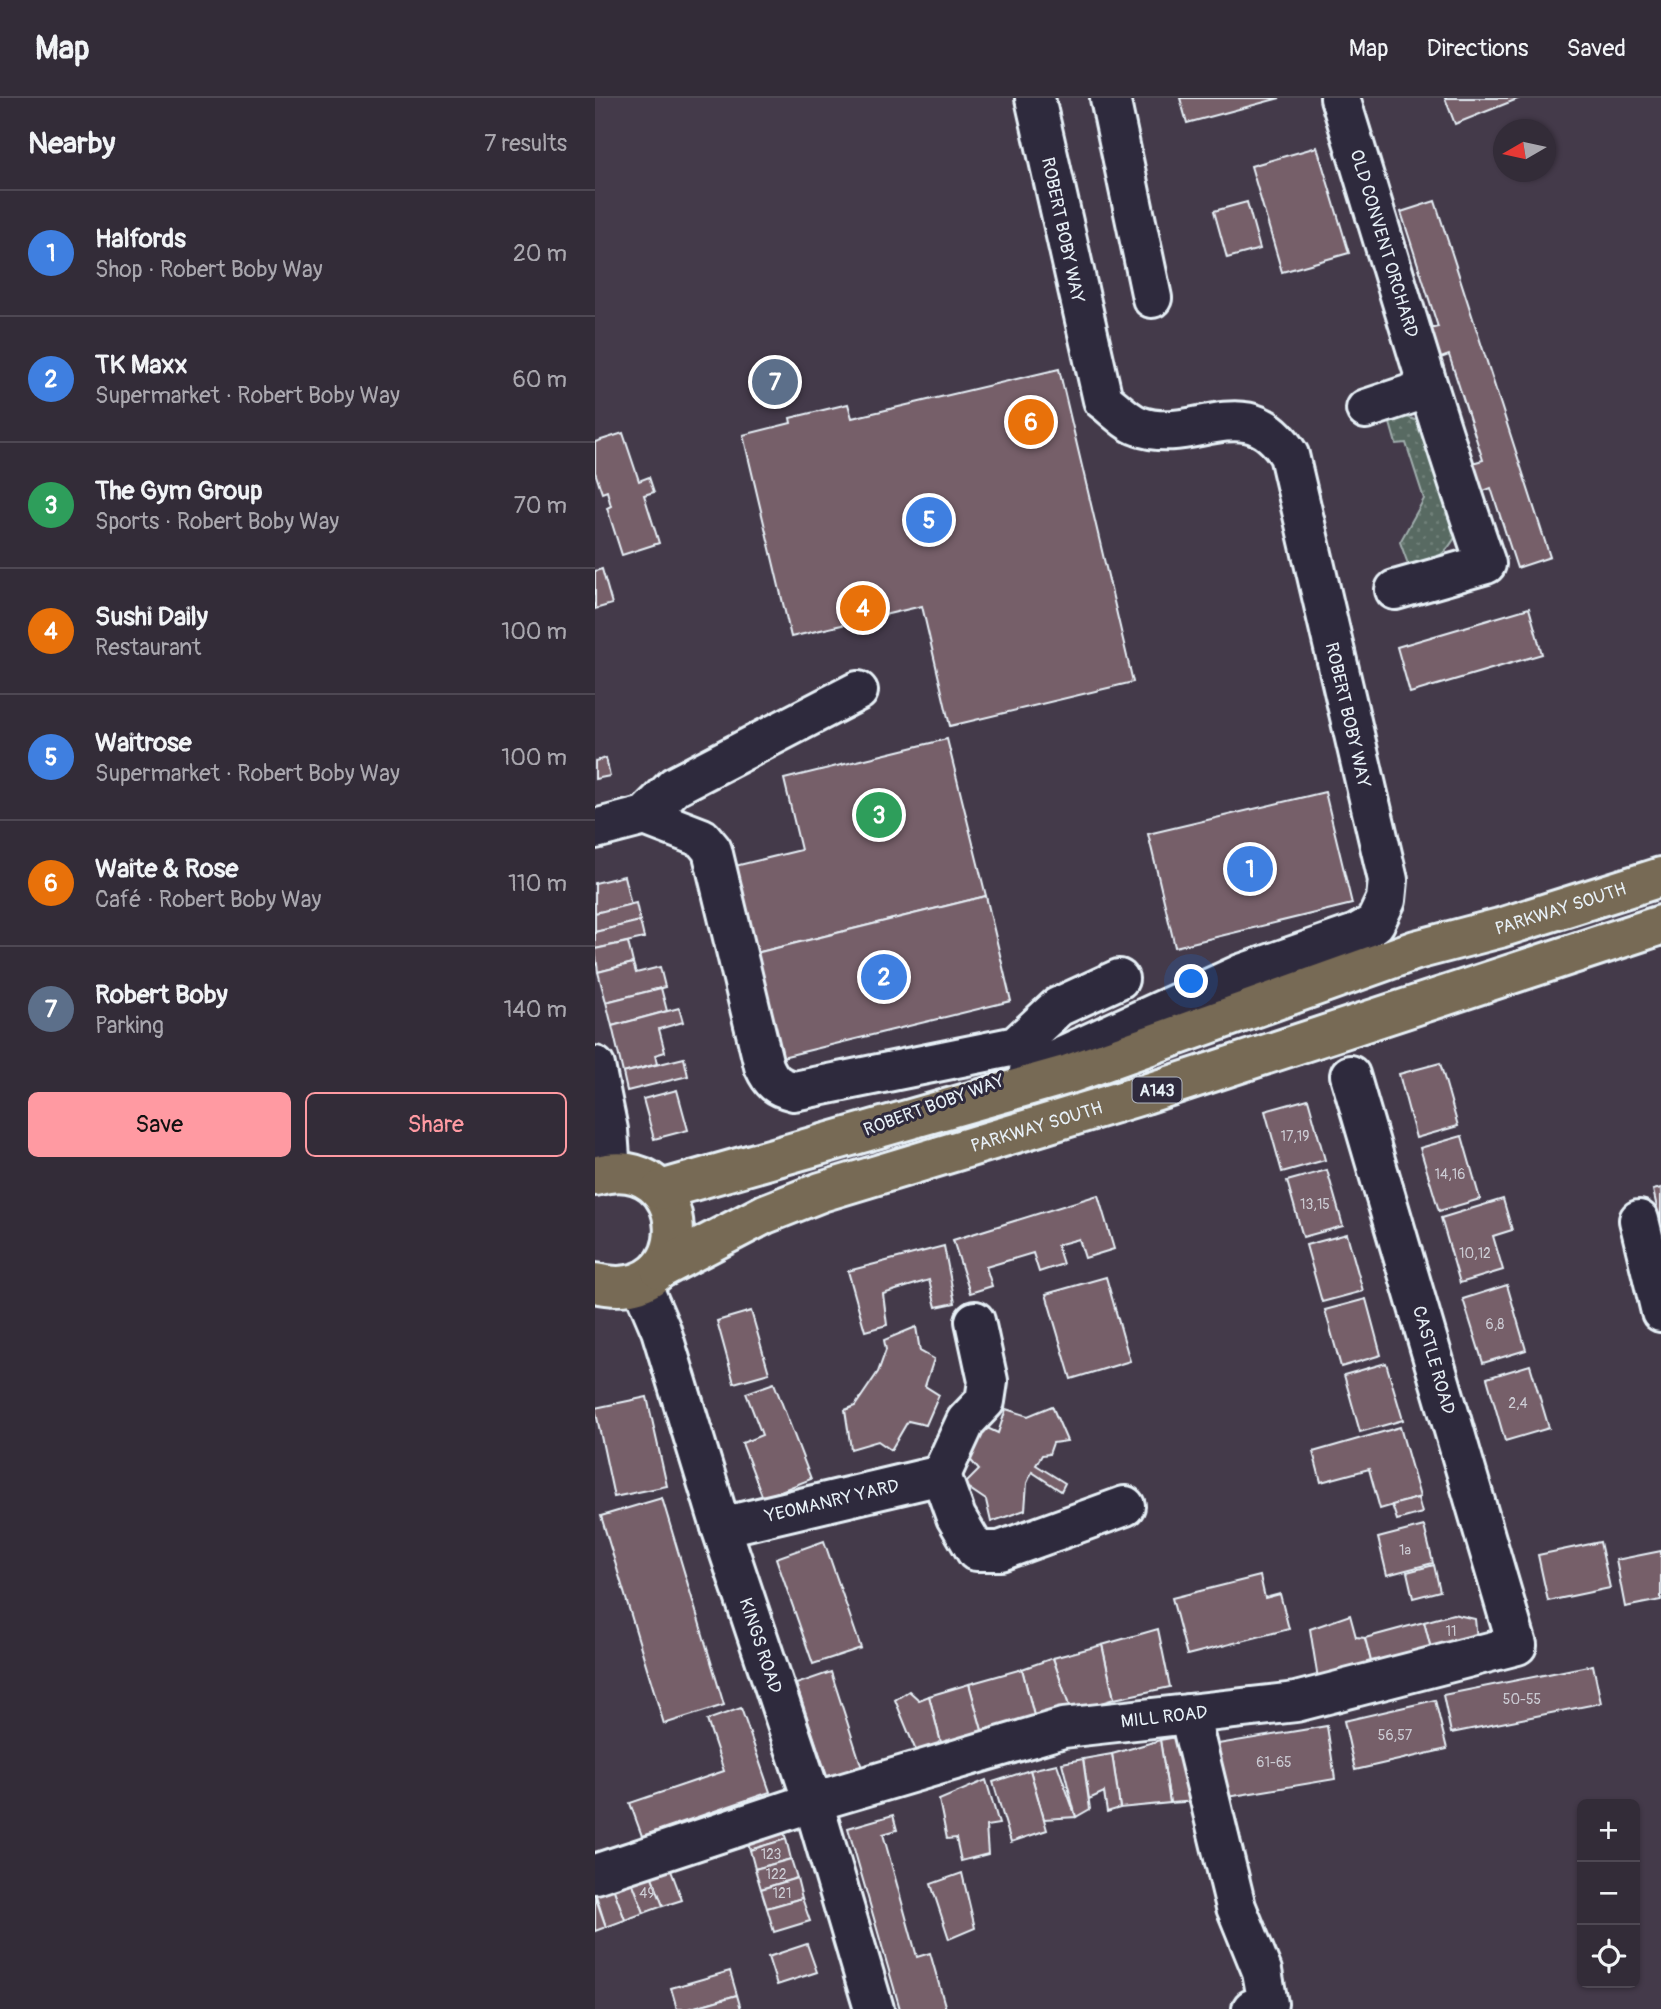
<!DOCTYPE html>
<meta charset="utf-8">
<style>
body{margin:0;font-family:Pangolin,sans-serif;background:#3b3440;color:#f1f3f6}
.controls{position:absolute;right:21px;bottom:21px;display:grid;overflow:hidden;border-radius:10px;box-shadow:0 2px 5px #0004}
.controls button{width:63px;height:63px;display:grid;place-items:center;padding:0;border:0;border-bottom:2px solid #4e4853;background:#332c38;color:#f1f3f6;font:35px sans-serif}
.compass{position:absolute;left:898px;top:21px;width:63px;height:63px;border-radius:50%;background:#332c38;box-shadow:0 2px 5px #0004;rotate:261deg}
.you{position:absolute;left:597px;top:884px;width:24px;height:24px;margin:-18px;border:5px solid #fff;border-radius:50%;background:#1a73e8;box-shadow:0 0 0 10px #1a73e833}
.badge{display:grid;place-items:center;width:46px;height:46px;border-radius:50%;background:#ff9aa2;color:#fff;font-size:23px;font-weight:700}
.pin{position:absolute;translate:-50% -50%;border:4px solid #fff;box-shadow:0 2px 7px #0006}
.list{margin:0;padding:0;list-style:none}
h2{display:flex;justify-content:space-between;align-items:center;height:91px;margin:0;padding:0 28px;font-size:30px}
h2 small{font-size:23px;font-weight:400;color:#a9a7ae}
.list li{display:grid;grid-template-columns:46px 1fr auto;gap:21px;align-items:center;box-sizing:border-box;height:126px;padding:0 28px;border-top:2px solid #4e4853}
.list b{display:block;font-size:26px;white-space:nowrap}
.list p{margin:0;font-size:23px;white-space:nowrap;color:#a9a7ae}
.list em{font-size:23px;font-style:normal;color:#a9a7ae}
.actions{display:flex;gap:14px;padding:21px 28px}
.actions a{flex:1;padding:16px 0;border:2px solid #ff9aa2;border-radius:10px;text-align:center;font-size:24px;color:#ff9aa2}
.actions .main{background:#ff9aa2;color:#111}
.icon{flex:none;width:38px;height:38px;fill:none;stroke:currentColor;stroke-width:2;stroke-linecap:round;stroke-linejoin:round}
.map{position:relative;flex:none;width:1066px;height:1911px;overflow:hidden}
header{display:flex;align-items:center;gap:42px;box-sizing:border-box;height:98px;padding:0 35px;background:#332c38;border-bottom:2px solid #4e4853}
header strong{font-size:33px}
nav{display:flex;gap:38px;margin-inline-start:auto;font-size:24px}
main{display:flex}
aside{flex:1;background:#332c38}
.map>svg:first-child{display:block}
.grass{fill:url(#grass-dots);stroke:#a0aead;stroke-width:2}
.building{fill:#765e69;stroke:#e8f1f8;stroke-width:2}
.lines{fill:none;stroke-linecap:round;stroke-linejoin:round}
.minor-casing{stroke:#e8f1f8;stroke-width:44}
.major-casing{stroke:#e8f1f8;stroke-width:44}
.minor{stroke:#2f2a3d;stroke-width:38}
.major{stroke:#776a54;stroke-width:38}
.labels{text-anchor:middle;stroke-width:6;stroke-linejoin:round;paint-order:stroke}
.number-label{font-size:14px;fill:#ccccd4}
.shield{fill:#2f2a3d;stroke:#b0b5c0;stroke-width:2}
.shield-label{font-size:16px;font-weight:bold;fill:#e8f1f8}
.street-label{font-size:18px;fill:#e8f1f8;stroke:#2f2a3d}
</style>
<header>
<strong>Map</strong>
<nav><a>Map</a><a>Directions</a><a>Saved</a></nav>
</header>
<main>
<aside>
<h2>Nearby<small>7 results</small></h2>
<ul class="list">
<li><span class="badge" style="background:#3f7fe0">1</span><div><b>Halfords</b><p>Shop · Robert Boby Way</p></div><em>20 m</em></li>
<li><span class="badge" style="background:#3f7fe0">2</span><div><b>TK Maxx</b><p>Supermarket · Robert Boby Way</p></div><em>60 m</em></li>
<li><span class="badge" style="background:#2e9e5b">3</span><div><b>The Gym Group</b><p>Sports · Robert Boby Way</p></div><em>70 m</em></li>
<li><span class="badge" style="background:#e8710a">4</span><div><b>Sushi Daily</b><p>Restaurant</p></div><em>100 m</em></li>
<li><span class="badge" style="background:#3f7fe0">5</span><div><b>Waitrose</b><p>Supermarket · Robert Boby Way</p></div><em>100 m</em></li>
<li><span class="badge" style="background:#e8710a">6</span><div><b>Waite &amp; Rose</b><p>Café · Robert Boby Way</p></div><em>110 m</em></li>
<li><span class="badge" style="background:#5c6f8a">7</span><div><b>Robert Boby</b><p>Parking</p></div><em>140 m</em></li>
</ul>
<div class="actions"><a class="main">Save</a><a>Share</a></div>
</aside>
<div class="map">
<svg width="1066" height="1911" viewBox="0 0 1066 1911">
<defs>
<pattern id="grass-dots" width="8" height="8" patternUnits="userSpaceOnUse" patternTransform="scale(1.75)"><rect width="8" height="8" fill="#586a62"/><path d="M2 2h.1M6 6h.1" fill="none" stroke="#708079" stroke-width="1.8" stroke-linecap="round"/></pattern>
</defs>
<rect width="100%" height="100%" fill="#443a4a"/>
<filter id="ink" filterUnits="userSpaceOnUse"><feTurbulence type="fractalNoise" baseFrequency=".0143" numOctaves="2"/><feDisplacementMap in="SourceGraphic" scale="14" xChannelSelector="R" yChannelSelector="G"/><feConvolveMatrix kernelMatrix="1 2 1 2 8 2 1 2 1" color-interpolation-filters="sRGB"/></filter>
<g filter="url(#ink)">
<path class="grass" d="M793,318h16l17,6 37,110c-12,24 -24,31 -50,32l-8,-22 24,-43 -18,-56 -10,1z"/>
<g class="building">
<polygon points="585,0 685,0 592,25"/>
<polygon points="850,0 925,0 860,26"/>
<polygon points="722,49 754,155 687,174 656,68"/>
<polygon points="840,103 955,459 922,470 896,390 886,394 877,365 888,362 854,257 843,261 834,231 843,229 806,114"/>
<polygon points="652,104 665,151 632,160 619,113"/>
<polygon points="464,271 538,584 355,628 327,508 196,539 148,337 196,325 195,320 253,306 257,320"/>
<polygon points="28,335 44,383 54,379 59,394 49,397 64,445 27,457 12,410 16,408 12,393 7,395 0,374 0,344"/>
<polygon points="7,471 17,506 0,511 0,473"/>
<polygon points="934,510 947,556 815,595 802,549"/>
<polygon points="352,641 391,798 161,855 140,768 206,752 189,681"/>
<polygon points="11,660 15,678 0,681 0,663"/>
<polygon points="730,694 757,806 580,849 553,736"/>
<polygon points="29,778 36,807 0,815 0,785"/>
<polygon points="391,798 416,903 187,959 161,855"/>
<polygon points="41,805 45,823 0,834 0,815"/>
<polygon points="45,823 49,840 0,851 0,834"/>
<polygon points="33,844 38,865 3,874 0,851"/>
<polygon points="38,865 41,875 65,869 70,889 11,904 3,874"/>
<polygon points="66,890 72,913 17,928 11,904"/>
<polygon points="84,910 88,924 64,931 70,954 60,957 62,966 28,975 17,928"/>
<polygon points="89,960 93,978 32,993 28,975"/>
<polygon points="845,965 863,1028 821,1040 804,976"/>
<polygon points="82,992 93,1032 59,1041 48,1001"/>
<polygon points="713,1001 730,1062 687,1074 670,1013"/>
<polygon points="867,1038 885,1101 844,1113 825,1050"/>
<polygon points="732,1072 748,1128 708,1139 692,1083"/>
<polygon points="1066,1090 1066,1127 1058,1092"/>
<polygon points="503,1097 519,1151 490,1160 484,1141 462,1147 468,1166 444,1174 438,1155 391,1169 397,1188 375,1195 358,1142"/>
<polygon points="908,1101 917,1132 898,1138 908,1172 865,1185 846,1120"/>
<polygon points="752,1136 768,1193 727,1204 711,1147"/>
<polygon points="349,1148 360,1205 341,1209 334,1182 288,1196 292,1227 270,1233 253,1173"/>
<polygon points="511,1179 535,1263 476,1281 451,1196"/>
<polygon points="912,1187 931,1252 888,1265 868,1201"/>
<polygon points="771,1201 786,1257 746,1269 730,1212"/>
<polygon points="156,1213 174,1275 139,1285 122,1223"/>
<polygon points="321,1229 325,1253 339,1261 330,1288 344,1297 331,1327 313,1323 296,1352 283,1343 256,1351 250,1312 260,1308 283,1274 291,1252 289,1242"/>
<polygon points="791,1265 808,1322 765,1334 749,1277"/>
<polygon points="935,1267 954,1330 910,1343 892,1280"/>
<polygon points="179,1285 216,1381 168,1400 147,1345 167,1337 151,1295"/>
<polygon points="52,1299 72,1388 19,1399 0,1310"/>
<polygon points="457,1308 472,1343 458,1345 454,1356 447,1357 441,1367 470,1385 466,1393 437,1374 432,1385 430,1412 396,1424 391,1402 369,1387 384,1372 373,1359 388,1328 403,1335 411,1311 433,1318"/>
<polygon points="805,1329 825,1399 785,1411 774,1371 726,1384 718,1354"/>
<polygon points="67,1400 129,1607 69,1626 6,1418"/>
<polygon points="823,1400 827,1415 802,1422 797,1407"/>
<polygon points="829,1428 838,1465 792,1477 783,1440"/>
<polygon points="229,1443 266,1550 218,1566 181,1460"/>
<polygon points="1005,1444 1015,1490 953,1503 943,1457"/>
<polygon points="1066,1453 1066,1502 1030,1509 1021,1462"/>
<polygon points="839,1467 845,1493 818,1500 812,1474"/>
<polygon points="665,1478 670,1500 685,1496 694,1531 592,1557 577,1500"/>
<polygon points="858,1516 880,1521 882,1541 836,1551 829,1524"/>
<polygon points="755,1517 761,1539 770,1540 777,1567 723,1581 715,1531"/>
<polygon points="829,1524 836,1551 777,1567 770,1540"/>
<polygon points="563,1531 575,1589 519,1601 507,1547"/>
<polygon points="507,1547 519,1601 476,1614 458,1560"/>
<polygon points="458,1560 476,1614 439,1618 427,1571"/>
<polygon points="998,1567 1006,1605 856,1635 848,1597"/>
<polygon points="427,1571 439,1618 388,1636 374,1586"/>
<polygon points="236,1574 269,1676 235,1687 201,1586"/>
<polygon points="374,1586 388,1636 347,1649 334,1598"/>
<polygon points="314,1593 324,1602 334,1598 347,1649 323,1658 300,1602"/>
<polygon points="840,1602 852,1651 760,1672 749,1623"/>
<polygon points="146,1610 175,1694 47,1738 35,1705 129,1673 112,1622"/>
<polygon points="732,1628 740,1681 626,1700 617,1647"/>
<polygon points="587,1638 603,1703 575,1705 565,1642"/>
<polygon points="565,1642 575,1705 525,1710 517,1656"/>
<polygon points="517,1656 525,1710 512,1714 509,1694 494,1701 488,1661"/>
<polygon points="488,1661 495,1711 481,1719 467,1665"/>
<polygon points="462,1666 481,1719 449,1721 435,1672"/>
<polygon points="435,1672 452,1732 416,1744 398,1684"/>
<polygon points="391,1682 404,1726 391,1728 393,1756 366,1763 361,1740 352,1741 344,1702"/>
<polygon points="298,1717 302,1732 288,1736 322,1859 335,1855 351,1911 305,1911 253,1730"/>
<polygon points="185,1722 191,1741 155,1752 149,1732"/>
<polygon points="191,1741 196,1761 160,1771 155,1752"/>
<polygon points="196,1761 202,1780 166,1791 160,1771"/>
<polygon points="74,1767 87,1802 68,1808 55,1774"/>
<polygon points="55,1774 68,1808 49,1815 36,1781"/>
<polygon points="367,1775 380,1830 354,1841 336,1786"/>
<polygon points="202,1780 207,1800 172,1810 166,1791"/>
<polygon points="36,1781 49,1815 30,1822 17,1787"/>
<polygon points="17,1787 30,1822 11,1829 0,1794"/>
<polygon points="0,1798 11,1829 0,1833"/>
<polygon points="207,1800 215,1823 179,1834 172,1810"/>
<polygon points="212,1846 222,1874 182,1887 173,1859"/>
<polygon points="135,1873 142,1897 93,1911 82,1911 76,1890"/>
<polygon points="142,1897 146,1911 93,1911"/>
</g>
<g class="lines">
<defs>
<g id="minor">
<polyline points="515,0 557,200"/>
<path id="s1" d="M745,0c48,156 93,312 146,466l-91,26"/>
<polyline points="771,311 831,291"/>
<path d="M50,718l57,22 10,12 52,216c7,16 13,21 30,25l222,-45 42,-39 61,-28"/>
<polyline points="0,731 50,718 80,688 263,593"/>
<polyline points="0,968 13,1032 16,1074"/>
<path d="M434,973l212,-97 115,-40 19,-11 11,-23 2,-20 -99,-425c-42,-68 -95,-9 -150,-29 -12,-4 -25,-18 -36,-26l-68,-302"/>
<polyline points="1044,1122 1066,1214"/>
<path id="s2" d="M46,1185l20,47 60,197 92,275 61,207"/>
<polyline points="346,1377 361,1419 381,1453 405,1453 530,1408"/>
<path id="s3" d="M126,1429l220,-52 25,-54 19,-20 3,-20 -13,-60"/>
<polyline points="594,1616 641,1809 667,1873 673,1906 657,1911"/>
<path id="s4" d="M0,1776l218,-72 250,-74 233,-26 221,-57 -167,-570"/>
</g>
<g id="major">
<path d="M0,1078c101,-30 109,133 0,107"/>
<path id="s5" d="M66,1092l408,-116 347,-124 84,-22 161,-51"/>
<path id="s6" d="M65,1171l105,-55 56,-22 324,-98 516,-169"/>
</g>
</defs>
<use href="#minor" class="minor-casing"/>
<use href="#major" class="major-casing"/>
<use href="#minor" class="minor"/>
<use href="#major" class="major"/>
</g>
</g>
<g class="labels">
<g class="number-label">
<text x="700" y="1043">17,19</text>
<text x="855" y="1081">14,16</text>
<text x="720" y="1111">13,15</text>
<text x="880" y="1160">10,12</text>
<text x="900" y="1231">6,8</text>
<text x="923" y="1310">2,4</text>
<text x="810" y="1457">1a</text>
<text x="856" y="1538">11</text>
<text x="927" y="1606">50-55</text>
<text x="800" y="1642">56,57</text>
<text x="679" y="1669">61-65</text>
<text x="176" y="1761">123</text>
<text x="181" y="1781">122</text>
<text x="52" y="1800">49</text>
<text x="187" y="1800">121</text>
</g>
<rect class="shield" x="537.5" y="979.5" width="49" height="25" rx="5"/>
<g class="shield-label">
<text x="562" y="998">A143</text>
</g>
<g class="street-label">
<text transform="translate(468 132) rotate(78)" y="6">ROBERT BOBY WAY</text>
<text dy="6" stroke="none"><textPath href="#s1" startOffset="152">OLD CONVENT ORCHARD</textPath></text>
<text transform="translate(753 617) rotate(77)" y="6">ROBERT BOBY WAY</text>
<text dy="6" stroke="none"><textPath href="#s5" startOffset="943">PARKWAY SOUTH</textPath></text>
<text transform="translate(339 1007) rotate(-20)" y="6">ROBERT BOBY WAY</text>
<text dy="6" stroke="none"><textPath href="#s6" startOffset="404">PARKWAY SOUTH</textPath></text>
<text transform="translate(839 1262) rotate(74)" y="6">CASTLE ROAD</text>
<text dy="6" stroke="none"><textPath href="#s3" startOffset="114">YEOMANRY YARD</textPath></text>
<text dy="6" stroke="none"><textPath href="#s2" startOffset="382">KINGS ROAD</textPath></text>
<text dy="6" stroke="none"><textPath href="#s4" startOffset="592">MILL ROAD</textPath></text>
</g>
</g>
</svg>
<div class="controls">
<button>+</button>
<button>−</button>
<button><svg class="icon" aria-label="locate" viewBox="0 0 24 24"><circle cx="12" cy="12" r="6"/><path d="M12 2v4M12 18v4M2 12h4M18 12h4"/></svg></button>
</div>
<svg class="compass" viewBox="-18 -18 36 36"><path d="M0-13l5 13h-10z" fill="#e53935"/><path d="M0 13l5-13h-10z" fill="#a9a7ae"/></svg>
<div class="you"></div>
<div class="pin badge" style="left:655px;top:771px;background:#3f7fe0">1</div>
<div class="pin badge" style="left:289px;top:879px;background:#3f7fe0">2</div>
<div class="pin badge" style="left:284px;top:717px;background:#2e9e5b">3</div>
<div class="pin badge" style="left:268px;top:510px;background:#e8710a">4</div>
<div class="pin badge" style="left:334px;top:422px;background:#3f7fe0">5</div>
<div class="pin badge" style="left:436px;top:324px;background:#e8710a">6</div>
<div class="pin badge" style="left:180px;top:284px;background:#5c6f8a">7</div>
</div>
</main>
